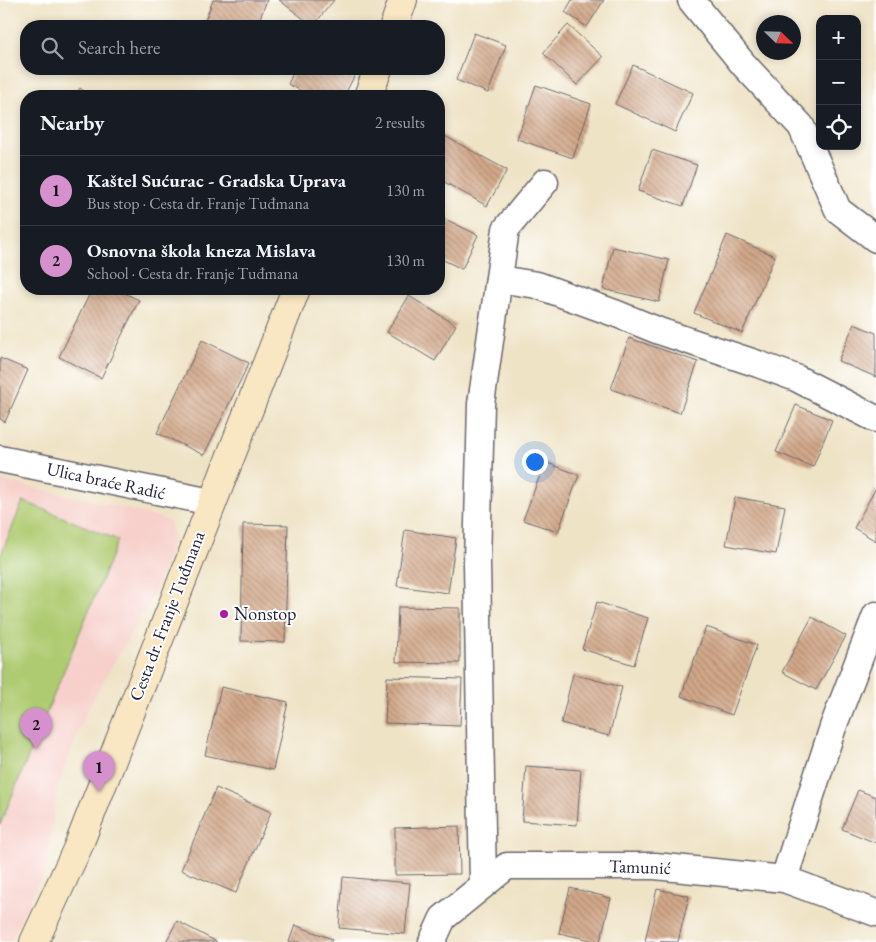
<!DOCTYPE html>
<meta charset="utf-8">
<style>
body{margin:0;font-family:"EB Garamond",serif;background:#20242c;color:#f1f3f6}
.controls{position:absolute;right:15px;top:15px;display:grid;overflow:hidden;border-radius:10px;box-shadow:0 2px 8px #0003}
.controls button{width:45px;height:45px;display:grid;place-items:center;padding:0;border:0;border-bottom:1px solid #363941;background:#171b24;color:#f1f3f6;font:25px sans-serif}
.compass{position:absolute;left:756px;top:15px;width:45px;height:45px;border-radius:50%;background:#171b24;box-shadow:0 2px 8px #0003;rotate:113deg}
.you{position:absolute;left:534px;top:461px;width:18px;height:18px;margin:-12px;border:4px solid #fff;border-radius:50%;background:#1a73e8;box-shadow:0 0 0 8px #1a73e833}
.badge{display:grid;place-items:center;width:32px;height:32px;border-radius:50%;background:#d690ce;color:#111;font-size:16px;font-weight:700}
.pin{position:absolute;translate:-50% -41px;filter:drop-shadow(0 1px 2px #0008)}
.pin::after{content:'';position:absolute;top:26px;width:18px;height:15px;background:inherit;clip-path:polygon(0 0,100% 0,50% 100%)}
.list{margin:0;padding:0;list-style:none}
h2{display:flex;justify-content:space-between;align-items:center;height:65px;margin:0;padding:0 20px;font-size:21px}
h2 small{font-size:16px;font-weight:400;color:#9ea1a6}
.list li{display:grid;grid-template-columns:32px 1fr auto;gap:15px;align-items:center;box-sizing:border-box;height:70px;padding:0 20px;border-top:1px solid #363941}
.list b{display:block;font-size:19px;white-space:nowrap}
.list p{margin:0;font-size:16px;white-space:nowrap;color:#9ea1a6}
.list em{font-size:16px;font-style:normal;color:#9ea1a6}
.icon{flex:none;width:28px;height:28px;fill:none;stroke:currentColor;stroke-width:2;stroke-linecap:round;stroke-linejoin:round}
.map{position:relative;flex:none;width:876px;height:942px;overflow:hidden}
.search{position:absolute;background:#171b24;box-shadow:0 2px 8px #0003;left:20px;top:20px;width:425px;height:55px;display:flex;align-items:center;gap:12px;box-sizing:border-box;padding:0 18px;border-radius:20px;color:#9ea1a6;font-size:19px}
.panel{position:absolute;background:#171b24;box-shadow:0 2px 8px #0003;left:20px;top:90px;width:425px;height:205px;border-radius:20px}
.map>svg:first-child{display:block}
.built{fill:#f7d0cb}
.pitch{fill:#afcb71;stroke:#687656}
.building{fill:url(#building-back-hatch)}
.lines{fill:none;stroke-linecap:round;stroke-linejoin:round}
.minor-casing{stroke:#6a666c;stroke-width:29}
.secondary-casing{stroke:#6a666c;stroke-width:30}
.minor{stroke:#fff;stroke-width:26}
.secondary{stroke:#f9e7c3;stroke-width:28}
.poi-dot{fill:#b5179e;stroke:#fff;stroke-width:2}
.labels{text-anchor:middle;stroke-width:4;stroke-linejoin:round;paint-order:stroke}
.street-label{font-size:18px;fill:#22223b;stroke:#fff}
.poi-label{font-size:18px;fill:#22223b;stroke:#fff;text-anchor:start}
</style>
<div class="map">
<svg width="876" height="942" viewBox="0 0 876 942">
<defs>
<pattern id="building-back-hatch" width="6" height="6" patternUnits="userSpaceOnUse" patternTransform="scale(1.25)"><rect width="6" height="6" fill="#d2a889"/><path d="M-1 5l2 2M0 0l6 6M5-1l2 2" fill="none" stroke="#aa8871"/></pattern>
</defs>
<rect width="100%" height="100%" fill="#fff"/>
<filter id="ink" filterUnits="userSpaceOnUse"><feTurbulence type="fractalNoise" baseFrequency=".02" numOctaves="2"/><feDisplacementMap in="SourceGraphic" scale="10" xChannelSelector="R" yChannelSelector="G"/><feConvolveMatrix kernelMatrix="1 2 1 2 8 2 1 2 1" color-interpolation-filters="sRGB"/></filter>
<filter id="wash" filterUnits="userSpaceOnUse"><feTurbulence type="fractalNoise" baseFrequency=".0096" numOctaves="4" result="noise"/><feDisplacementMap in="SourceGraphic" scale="20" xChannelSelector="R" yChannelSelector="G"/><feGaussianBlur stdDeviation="1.12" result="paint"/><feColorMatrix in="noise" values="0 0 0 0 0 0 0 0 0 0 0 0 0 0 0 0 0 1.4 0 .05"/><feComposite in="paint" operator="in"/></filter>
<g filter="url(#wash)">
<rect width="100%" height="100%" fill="#efe3c6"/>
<polygon class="built" points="0,480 124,508 170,521 174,538 155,591 87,710 57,789 47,865 10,942 0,942"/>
<polygon class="pitch" points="23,501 118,540 0,825 0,557"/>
<g id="blocks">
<g class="building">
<polygon points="213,0 267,0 257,26 203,26"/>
<polygon points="279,0 334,0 313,26"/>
<polygon points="572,0 604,0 587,27 565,12"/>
<polygon points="568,25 603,57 577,85 543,53"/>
<polygon points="474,33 506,45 488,93 456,80"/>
<polygon points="633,65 693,93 675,132 615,104"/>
<polygon points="295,69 358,69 344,96 311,96 288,84"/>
<polygon points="536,85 591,104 573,158 517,139"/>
<polygon points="80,88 90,96 74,96"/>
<polygon points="439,133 507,170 487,206 439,179"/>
<polygon points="652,150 697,165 683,206 638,191"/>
<polygon points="439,216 478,235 462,269 439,258"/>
<polygon points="727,235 775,256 742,333 694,313"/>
<polygon points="613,247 669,260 659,302 603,289"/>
<polygon points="92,289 116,289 139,300 101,378 59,357"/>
<polygon points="409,296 456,325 435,361 387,332"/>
<polygon points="854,324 876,333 876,377 838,361"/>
<polygon points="629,338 698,362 680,413 611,389"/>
<polygon points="202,340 249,363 204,455 157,433"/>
<polygon points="0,358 28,370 5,422 0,419"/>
<polygon points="796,405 832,420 813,467 776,452"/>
<polygon points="545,462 579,475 558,532 523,520"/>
<polygon points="876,488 876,541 854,528"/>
<polygon points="735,497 785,506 776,554 726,545"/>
<polygon points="243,524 288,525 285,642 241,641"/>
<polygon points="405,530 456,538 448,593 397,586"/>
<polygon points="597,602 648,618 634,665 582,649"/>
<polygon points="398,607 460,608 460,663 396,662"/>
<polygon points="812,617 846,636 816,690 782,672"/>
<polygon points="706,627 757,645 732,715 681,696"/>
<polygon points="573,674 622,687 609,736 561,723"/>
<polygon points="387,677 462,679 460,726 385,723"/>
<polygon points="221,687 288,702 273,770 205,755"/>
<polygon points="526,766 581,770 577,825 522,821"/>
<polygon points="216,788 271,812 236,893 181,870"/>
<polygon points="858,790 876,797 876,843 842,829"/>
<polygon points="459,826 460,874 395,875 395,828"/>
<polygon points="343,877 410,883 405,934 339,928"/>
<polygon points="570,888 611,898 600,942 559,933"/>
<polygon points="657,889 689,896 678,942 645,941"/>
<polygon points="177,921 217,942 166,942"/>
<polygon points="295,925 332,939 331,942 289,942"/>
</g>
</g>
</g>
<g filter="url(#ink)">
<use href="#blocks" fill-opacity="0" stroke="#6a666c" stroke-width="1"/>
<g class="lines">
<defs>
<g id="minor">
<polyline points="691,0 744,65 801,126 838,210 876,239"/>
<polyline points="499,279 537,285 617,314 659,331 758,364 796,378 876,419"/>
<polyline points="0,459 211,502"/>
<polyline points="784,879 833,727 876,615"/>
<polyline points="483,885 477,563 481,404 506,229 545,182"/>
<polyline points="432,942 443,918 507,866 655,866 784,879 876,913"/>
</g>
<g id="secondary">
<polyline points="394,26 403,0"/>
<polyline points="368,96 378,69"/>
<polyline points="34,942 78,847 296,289"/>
</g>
</defs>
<use href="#minor" class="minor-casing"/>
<use href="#secondary" class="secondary-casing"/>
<use href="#minor" class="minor"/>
<use href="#secondary" class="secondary"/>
</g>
</g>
<circle class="poi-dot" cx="224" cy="614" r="5"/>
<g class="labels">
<g class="street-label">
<text transform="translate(106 481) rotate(12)" y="6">Ulica braće Radić</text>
<text transform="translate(167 616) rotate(-69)" y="6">Cesta dr. Franje Tuđmana</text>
<text transform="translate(640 867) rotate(2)" y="6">Tamunić</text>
</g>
<g class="poi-label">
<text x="234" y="620">Nonstop</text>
</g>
</g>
</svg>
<div class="controls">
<button>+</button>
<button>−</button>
<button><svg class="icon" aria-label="locate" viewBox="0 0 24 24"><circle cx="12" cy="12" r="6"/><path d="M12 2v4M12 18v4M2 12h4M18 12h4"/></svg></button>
</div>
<svg class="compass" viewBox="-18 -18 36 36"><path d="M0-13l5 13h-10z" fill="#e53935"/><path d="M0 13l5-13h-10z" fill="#9ea1a6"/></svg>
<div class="you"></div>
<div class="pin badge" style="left:99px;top:792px">1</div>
<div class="pin badge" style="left:36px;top:749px">2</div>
<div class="search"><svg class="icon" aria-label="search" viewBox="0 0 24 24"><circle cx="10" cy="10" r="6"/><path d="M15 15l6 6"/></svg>Search here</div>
<section class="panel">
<h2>Nearby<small>2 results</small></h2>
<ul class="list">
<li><span class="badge">1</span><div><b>Kaštel Sućurac - Gradska Uprava</b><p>Bus stop · Cesta dr. Franje Tuđmana</p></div><em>130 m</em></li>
<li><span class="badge">2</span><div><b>Osnovna škola kneza Mislava</b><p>School · Cesta dr. Franje Tuđmana</p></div><em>130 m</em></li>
</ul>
</section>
</div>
